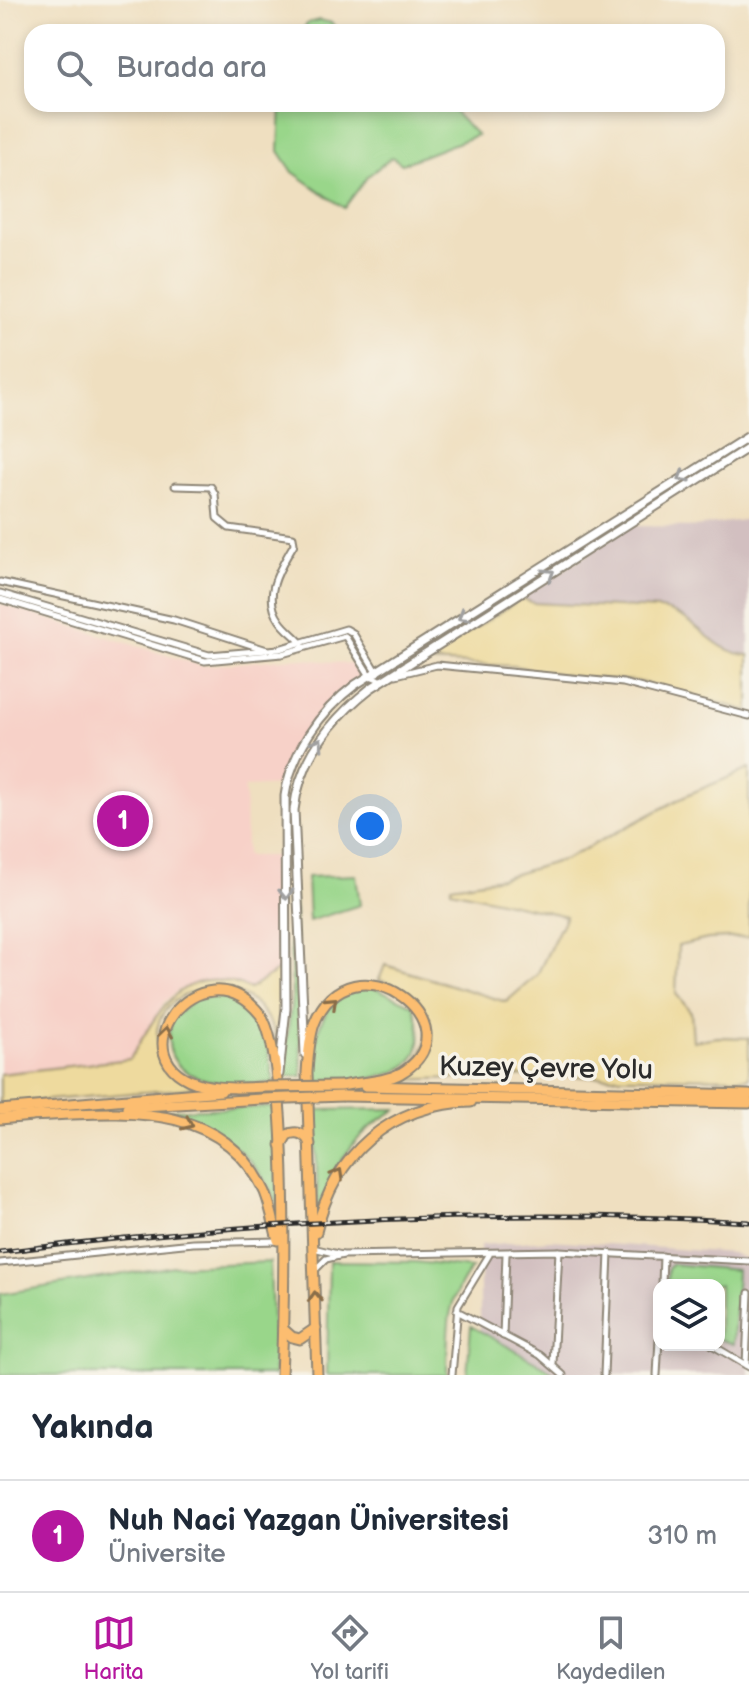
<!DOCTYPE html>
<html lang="tr">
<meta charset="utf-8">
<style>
body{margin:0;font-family:"Balsamiq Sans",sans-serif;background:#f2f2f3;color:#1f2937}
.controls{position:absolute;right:24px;bottom:24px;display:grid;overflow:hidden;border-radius:16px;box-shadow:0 4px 12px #0003}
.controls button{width:72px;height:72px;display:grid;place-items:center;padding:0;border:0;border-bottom:2px solid #e0e1e3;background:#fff;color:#1f2937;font:40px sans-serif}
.you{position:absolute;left:370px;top:826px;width:28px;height:28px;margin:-20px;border:6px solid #fff;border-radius:50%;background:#1a73e8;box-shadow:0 0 0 12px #1a73e833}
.badge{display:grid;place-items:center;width:52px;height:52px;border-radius:50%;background:#b5179e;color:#fff;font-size:26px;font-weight:700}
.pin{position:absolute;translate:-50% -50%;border:4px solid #fff;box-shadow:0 2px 8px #0006}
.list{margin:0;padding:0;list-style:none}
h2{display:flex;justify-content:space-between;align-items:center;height:104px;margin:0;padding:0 32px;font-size:34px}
h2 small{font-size:26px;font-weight:400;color:#747a83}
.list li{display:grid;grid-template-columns:52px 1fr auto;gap:24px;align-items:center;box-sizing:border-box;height:112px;padding:0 32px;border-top:2px solid #e0e1e3}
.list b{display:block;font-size:30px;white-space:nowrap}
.list p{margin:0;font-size:26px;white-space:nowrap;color:#747a83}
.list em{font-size:26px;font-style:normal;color:#747a83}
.icon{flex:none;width:44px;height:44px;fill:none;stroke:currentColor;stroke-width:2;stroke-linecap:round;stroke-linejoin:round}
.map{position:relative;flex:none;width:749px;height:1375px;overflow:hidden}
.search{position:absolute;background:#fff;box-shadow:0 4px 12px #0003;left:24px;right:24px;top:24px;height:88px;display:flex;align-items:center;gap:20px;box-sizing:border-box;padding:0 28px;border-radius:24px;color:#747a83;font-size:30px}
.sheet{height:216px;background:#fff}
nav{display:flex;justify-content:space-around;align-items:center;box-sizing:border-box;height:112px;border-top:2px solid #e0e1e3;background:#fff;font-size:22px;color:#747a83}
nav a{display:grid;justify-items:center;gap:4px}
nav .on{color:#b5179e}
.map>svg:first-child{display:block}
.built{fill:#f7d1c8}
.industrial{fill:#d2bfc0;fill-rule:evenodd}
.green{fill:#99d68a;stroke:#62805a;stroke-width:2}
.sand{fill:#eeda9e;stroke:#8c8264;stroke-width:2}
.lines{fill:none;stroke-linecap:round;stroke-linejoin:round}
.minor-casing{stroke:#8d8576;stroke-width:9}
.tertiary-casing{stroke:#8d8576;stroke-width:11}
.trunk-casing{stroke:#8d8576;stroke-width:13}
.minor{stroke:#fff;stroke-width:5}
.tertiary{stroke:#fff;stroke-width:7}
.trunk{stroke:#fcbd6f;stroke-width:9}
.rail-casing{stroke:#2b2b2b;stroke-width:5}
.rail{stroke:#f7f3e8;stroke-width:2;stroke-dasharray:6;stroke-linecap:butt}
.trunk-bridge-casing{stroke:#8d8576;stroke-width:13;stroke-linecap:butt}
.trunk-bridge{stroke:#fcbd6f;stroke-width:9}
.oneway{stroke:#a0a0a0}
.oneway2{stroke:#896d4a}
.labels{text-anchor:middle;stroke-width:7;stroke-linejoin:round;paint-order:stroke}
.street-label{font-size:28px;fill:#2b2b2b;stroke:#f7f3e8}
</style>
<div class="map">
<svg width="749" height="1375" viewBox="0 0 749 1375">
<rect width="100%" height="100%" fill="#f7f3e8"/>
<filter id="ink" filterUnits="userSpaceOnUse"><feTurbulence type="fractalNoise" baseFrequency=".0125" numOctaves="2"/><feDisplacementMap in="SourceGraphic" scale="16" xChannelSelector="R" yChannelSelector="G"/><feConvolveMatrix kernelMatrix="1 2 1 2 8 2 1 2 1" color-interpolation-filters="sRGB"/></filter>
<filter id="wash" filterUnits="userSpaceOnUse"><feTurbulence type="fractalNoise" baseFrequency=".006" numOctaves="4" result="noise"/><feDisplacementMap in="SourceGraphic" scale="32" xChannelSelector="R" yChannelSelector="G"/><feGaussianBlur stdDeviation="1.8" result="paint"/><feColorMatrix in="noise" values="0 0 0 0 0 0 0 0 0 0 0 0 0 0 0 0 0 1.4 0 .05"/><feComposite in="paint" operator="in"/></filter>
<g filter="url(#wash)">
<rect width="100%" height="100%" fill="#efdfc0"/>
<polygon class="built" points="0,604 202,666 294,658 360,665 363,672 336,695 306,731 283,785 245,787 246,856 277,856 281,968 250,989 211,981 178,990 164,1002 130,1059 0,1074"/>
<g class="industrial">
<polygon points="749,519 749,655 721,648 689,620 666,610 532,603 522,598 630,526 695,527"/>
<path d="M551,1240l181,13 14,6 3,3v113h-269v-130zM659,1285h60v60h-60z"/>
</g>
<g class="green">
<polygon points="319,20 332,23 339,32 300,32 308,23"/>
<polygon points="281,104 446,104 477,135 402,164 392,157 368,176 344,208 293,172 279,151"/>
<polygon points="287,831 291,831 302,1076 283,1077 292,996"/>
<polygon points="356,875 360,905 309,921 307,877"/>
<path d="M373,987l40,18c29,78 -43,74 -98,77 -2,-47 3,-89 58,-95z"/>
<path d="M217,997c51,6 49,45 57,86 -43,1 -122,6 -102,-64l23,-20z"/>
<path d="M277,1107l2,102c-18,-49 -59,-81 -108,-96v-3z"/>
<path d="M398,1109c-45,23 -63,57 -80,103l-3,-102z"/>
<path d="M329,1261l86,1 57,6c-28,31 -24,69 -25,107h-120z"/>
<polygon points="270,1262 274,1375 0,1375 0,1294 174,1266"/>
<polygon points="672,1264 737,1270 733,1344 719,1339 719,1285 667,1285 668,1269"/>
<polygon points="471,1326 545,1367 555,1375 467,1375"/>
</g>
<g class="sand">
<path d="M522,598l11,5 127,6c37,5 50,44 89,46v56l-113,-30 -58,-4 -65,-11 -90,-4z"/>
<path d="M749,769v168l-41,2 -30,7 -2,48 15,18 2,29 24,-4 32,1v40l-216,-2 -142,4c52,-23 46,-87 -12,-100l6,-15 121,37 31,-27 29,-59 -115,-26v-4l50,-8 65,-19 123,-65z"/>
<path d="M281,968l-4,73c-25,-89 -143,-50 -116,11 8,18 21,25 33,36l-194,16v-30l130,-15c30,-50 52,-99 120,-70z"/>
</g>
</g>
<g filter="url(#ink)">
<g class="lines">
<defs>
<g id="minor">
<path d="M175,486l36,1 4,7 2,24 12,10 64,9 1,7c-13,23 -33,51 -14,77 6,9 15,14 22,23"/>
<polyline points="0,582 174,620 267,650"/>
<polyline points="0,593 209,655 279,649 346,629 353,633 377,673"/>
<polyline points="0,599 205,661 282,654 345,636 370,676 383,681"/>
<polyline points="396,675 437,665 623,683 749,716"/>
<polyline points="313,1248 342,1255"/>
<polyline points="0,1263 193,1243 278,1241"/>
<polyline points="316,1269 326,1259 343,1255 559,1251 749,1261"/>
<polyline points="662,1285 663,1256"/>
<polyline points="457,1311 540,1355 563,1375"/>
<polyline points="503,1336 506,1254"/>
<polyline points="712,1345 749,1367"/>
<polyline points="553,1364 559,1251"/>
<polyline points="746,1365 749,1293"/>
<polyline points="452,1375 458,1306 489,1255"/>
<polyline points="604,1375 609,1253"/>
<polyline points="657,1375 659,1339"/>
</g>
<g id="tertiary">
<path d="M305,1054l-11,-244c6,-52 37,-91 77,-122l378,-241"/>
<path d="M279,1074l7,-65 -1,-213c6,-43 35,-85 70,-111l394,-249"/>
</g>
<g id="trunk">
<polyline points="365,1086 749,1095"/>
<path d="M264,1087c-20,1 -41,2 -60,-2 -95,-24 -3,-144 56,-71 31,39 24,300 21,361"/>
<polyline points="343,1096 749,1103"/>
<polyline points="127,1107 262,1099"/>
<polyline points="0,1110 221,1091"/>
<path d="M28,1116c87,-3 192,-20 237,76 6,15 9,33 13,48"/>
<polyline points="0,1119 32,1116"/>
<path d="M281,1145l6,-10c10,-5 19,-1 23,9"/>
<path d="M316,1232c18,-78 74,-128 155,-130"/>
<polyline points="283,1329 292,1337 300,1339 316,1328"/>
<path d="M317,1375l-10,-302c1,-16 2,-34 7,-49 37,-94 166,2 87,49 -16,9 -41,9 -60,13"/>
</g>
</defs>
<use href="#minor" class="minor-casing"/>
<use href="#tertiary" class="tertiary-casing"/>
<use href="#trunk" class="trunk-casing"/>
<use href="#minor" class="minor"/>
<use href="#tertiary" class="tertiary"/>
<use href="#trunk" class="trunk"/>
<defs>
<path id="rail" d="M0,1252c249,-31 498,-45 749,-30"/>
</defs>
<use href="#rail" class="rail-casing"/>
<use href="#rail" class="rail"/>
<defs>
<g id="trunk-bridge">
<polyline points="264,1087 341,1086"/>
<polyline points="262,1099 343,1096"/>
</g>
</defs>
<use href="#trunk-bridge" class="trunk-bridge-casing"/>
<use href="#trunk-bridge" class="trunk-bridge"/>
</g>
<defs><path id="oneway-chevron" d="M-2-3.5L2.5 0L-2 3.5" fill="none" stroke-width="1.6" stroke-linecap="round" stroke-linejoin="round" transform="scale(2)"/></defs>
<g class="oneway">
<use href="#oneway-chevron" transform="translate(683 477) rotate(148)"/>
<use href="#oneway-chevron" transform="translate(549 574) rotate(-32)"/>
<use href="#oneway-chevron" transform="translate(463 616) rotate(148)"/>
<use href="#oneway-chevron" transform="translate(318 743) rotate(-58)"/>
<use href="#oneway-chevron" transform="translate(286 894) rotate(88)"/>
</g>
<g class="oneway2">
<use href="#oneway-chevron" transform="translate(332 1002) rotate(-43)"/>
<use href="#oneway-chevron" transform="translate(166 1032) rotate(-82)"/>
<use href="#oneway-chevron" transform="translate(188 1124) rotate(23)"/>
<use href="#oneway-chevron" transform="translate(338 1174) rotate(-61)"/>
<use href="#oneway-chevron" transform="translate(315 1297) rotate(-92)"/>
</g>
</g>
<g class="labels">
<g class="street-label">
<text transform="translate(546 1067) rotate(1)" y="10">Kuzey Çevre Yolu</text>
</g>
</g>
</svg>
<div class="controls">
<button><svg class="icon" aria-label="layers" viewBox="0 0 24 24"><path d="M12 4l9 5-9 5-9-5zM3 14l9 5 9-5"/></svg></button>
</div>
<div class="you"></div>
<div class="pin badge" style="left:123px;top:821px">1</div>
<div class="search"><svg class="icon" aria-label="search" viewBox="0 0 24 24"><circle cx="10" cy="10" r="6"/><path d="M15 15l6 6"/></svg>Burada ara</div>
</div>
<section class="sheet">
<h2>Yakında<small></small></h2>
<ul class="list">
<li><span class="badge">1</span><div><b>Nuh Naci Yazgan Üniversitesi</b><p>Üniversite</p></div><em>310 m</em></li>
</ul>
</section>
<nav>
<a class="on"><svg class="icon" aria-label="map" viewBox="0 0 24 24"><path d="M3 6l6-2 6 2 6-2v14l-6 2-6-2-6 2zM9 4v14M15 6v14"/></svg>Harita</a>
<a><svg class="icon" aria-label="directions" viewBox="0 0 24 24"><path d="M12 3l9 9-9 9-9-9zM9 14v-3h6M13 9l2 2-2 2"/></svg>Yol tarifi</a>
<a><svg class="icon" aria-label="saved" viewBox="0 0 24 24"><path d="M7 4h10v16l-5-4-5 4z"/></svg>Kaydedilen</a>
</nav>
